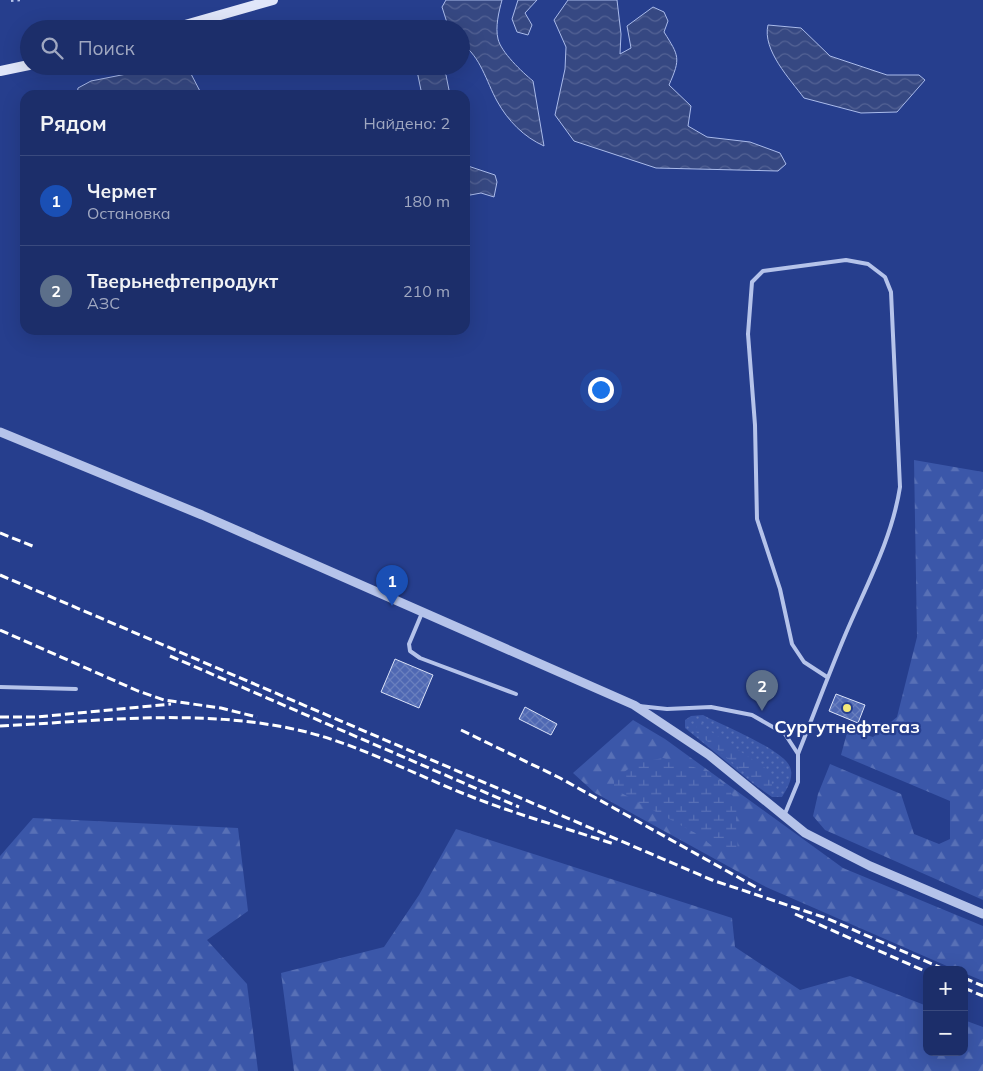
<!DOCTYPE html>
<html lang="ru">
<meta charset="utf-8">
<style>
body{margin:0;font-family:Mulish,sans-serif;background:#293a72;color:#f1f3f6}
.controls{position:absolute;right:15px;bottom:15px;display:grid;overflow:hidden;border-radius:10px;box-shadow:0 5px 20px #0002}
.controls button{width:45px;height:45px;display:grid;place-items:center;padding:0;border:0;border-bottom:1px solid #3a4a7e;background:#1c2e6a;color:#f1f3f6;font:25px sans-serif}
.you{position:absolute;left:600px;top:389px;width:18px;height:18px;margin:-12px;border:4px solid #fff;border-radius:50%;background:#1a73e8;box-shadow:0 0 0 8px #1a73e833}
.badge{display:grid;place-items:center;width:32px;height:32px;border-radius:50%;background:#8abfa5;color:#fff;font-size:16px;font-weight:700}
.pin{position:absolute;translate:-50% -41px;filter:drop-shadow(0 1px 2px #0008)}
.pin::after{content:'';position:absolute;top:26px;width:18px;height:15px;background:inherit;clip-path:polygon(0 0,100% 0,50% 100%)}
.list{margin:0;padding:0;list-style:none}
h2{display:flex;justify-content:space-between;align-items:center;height:65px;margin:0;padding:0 20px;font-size:21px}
h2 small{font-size:16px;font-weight:400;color:#a0a8c1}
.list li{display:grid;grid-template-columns:32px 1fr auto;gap:15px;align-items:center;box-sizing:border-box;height:90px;padding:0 20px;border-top:1px solid #3a4a7e}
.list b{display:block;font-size:19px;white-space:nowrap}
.list p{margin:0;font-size:16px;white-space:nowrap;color:#a0a8c1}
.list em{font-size:16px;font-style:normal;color:#a0a8c1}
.icon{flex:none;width:28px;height:28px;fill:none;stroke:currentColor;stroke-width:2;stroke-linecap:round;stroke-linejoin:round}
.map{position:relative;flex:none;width:983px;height:1071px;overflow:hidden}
.search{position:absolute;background:#1c2e6a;box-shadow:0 5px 20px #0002;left:20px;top:20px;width:450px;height:55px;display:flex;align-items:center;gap:12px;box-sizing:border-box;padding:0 18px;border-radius:28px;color:#a0a8c1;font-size:19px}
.panel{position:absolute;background:#1c2e6a;box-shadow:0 5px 20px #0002;left:20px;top:90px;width:450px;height:245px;border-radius:15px}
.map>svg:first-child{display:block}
.grass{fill:url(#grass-dots)}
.forest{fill:url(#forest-firs)}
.wetland{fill:url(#wetland-marsh)}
.water{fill:url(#water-waves);stroke:#aabbeb}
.building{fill:url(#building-cross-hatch);stroke:#dae2f8}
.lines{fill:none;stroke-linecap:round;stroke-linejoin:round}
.path{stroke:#b5c3ea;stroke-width:2;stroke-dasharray:2.5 4;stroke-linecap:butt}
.service{stroke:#b5c3ea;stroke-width:4}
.tertiary{stroke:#b5c3ea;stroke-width:9}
.secondary{stroke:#e0e6f9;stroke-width:10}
.rail{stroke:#fff;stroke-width:3;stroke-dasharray:9 4;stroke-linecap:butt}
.poi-dot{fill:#f4e97a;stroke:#263e8d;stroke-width:2}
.labels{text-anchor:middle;stroke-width:4.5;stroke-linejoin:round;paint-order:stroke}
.poi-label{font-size:18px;font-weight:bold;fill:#fff;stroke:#263e8d}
</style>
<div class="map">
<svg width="983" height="1071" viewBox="0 0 983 1071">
<defs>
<pattern id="grass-dots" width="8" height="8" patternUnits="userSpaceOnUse" patternTransform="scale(1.25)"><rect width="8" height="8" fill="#3b57a9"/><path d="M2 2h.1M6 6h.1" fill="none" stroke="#5870b6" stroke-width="1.8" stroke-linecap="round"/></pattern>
<pattern id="forest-firs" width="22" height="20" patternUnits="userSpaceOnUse" patternTransform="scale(1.25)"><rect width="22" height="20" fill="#3b57a9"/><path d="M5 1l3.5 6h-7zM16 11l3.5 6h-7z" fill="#5870b6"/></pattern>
<pattern id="wetland-marsh" width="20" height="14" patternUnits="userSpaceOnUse" patternTransform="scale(1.25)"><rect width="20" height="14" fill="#3b57a9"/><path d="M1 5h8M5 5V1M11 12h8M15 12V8" fill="none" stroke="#5870b6"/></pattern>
<pattern id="water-waves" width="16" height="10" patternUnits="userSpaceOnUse" patternTransform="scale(1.25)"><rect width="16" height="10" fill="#364882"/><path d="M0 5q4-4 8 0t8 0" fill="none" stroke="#546395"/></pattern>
<pattern id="building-cross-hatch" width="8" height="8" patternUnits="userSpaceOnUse" patternTransform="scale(1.25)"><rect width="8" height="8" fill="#4f68b3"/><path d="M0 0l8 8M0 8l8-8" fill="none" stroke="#697fbe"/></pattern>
</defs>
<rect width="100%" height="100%" fill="#263e8d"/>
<path class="grass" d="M703,715c19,10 76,33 86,50 6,10 -1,23 -7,32h-10l-17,-12 -70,-57v-8l6,-4z"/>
<g class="forest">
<polygon points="914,460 983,472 983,900 825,830 813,816 818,794 830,764 901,794 914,834 939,844 950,839 950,801 841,755 848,729 873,737 897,717 917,637"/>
<polygon points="633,720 665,739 843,868 983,926 983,981 964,973 964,970 956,970 766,887 595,793 573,773"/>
<polygon points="33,818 238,828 248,911 207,940 247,984 258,1071 0,1071 0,856"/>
<polygon points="456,829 732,918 735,947 800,990 850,976 927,1006 927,1052 964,1052 964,1020 983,1027 983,1071 294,1071 281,973 384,947 419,895"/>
</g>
<g class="wetland">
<polygon points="701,722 707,729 771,772 772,787 768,790 761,786 695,731 697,725"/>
<path d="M663,758c39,12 58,12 78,52l-5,7 2,37 -23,-6 -20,-15 -81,-44v-10l23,-16z"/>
</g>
<g class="water">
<path d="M446,0h56c-3,11 -7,27 -4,39 3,13 24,33 35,42l11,65c-20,-9 -36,-25 -47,-45 -11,-20 -16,-44 -36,-58v-14h-12l-7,-22z"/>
<polygon points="518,0 537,0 525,13 532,25 528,35 517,32 512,19"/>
<path d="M568,0h49l4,34 -1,20 11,-6 -4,-22 26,-19 11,5 4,9 -4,11c15,24 17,26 5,53l22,21 -3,20 19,11 43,5 30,11 6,11 -8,7 -122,-3 -82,-27 -19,-26 10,-46 1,-22 -12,-27z"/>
<path d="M768,25l33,3 29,28 57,19h32l6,5 -28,32 -36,1 -57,-15c-14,-19 -42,-48 -36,-73z"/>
<polygon points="436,66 446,75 450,95 422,95 416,66"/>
<polygon points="162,67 190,72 202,95 77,95 78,88 91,81"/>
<polygon points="465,165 495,175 497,182 494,197 481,193 465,196"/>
</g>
<g class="building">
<polygon points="395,659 433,675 419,708 381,692"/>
<polygon points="757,678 777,684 773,697 753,691"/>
<polygon points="836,694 865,705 858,723 829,711"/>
<polygon points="525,707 557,724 551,735 519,719"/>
</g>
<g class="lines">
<polyline class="path" points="11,1 23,0"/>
<g class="service">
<polyline points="422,613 409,644 410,651 420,658 516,694"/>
<polyline points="0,687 76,689"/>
<polyline points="639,706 667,709 711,707 752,715 785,734 798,754 798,782 784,816"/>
<path d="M798,754c16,-40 31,-81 48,-121 20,-47 46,-94 54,-146l-9,-195 -6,-15 -17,-13 -22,-4 -83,11 -11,11 -4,52 7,91 2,94 23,70 12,55 12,18 23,15"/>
</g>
<polyline class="tertiary" points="0,432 202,515 634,705 709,755 805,833 870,866 983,914"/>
<g class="secondary">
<polyline points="171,29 273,0"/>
<polyline points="0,71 29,65"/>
</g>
<g class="rail">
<polyline points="0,533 35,547"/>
<polyline points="0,575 712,880 826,918 946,970"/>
<polyline points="0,630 138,691 164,700 221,708 257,717"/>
<polyline points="170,656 519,807"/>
<polyline points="0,717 37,717 171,704"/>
<path d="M0,726c99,-5 200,-18 298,4 58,13 113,43 169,65 48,19 98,33 147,49"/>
<polyline points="461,730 560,778 761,890"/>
<polyline points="795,914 927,972"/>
<polyline points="964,978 983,986"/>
<polyline points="964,988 983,996"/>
</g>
</g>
<circle class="poi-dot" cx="847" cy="708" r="5"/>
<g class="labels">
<g class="poi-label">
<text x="847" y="733">Сургутнефтегаз</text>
</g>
</g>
</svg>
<div class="controls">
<button>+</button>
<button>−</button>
</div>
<div class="you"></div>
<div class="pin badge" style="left:392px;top:606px;background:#1a4fb4">1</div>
<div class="pin badge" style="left:762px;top:711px;background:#5c6f8a">2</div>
<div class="search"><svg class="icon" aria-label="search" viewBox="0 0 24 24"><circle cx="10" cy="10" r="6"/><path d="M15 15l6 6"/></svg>Поиск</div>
<section class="panel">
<h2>Рядом<small>Найдено: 2</small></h2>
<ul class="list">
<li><span class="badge" style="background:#1a4fb4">1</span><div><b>Чермет</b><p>Остановка</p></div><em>180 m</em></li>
<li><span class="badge" style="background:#5c6f8a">2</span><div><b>Тверьнефтепродукт</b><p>АЗС</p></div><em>210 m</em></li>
</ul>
</section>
</div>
